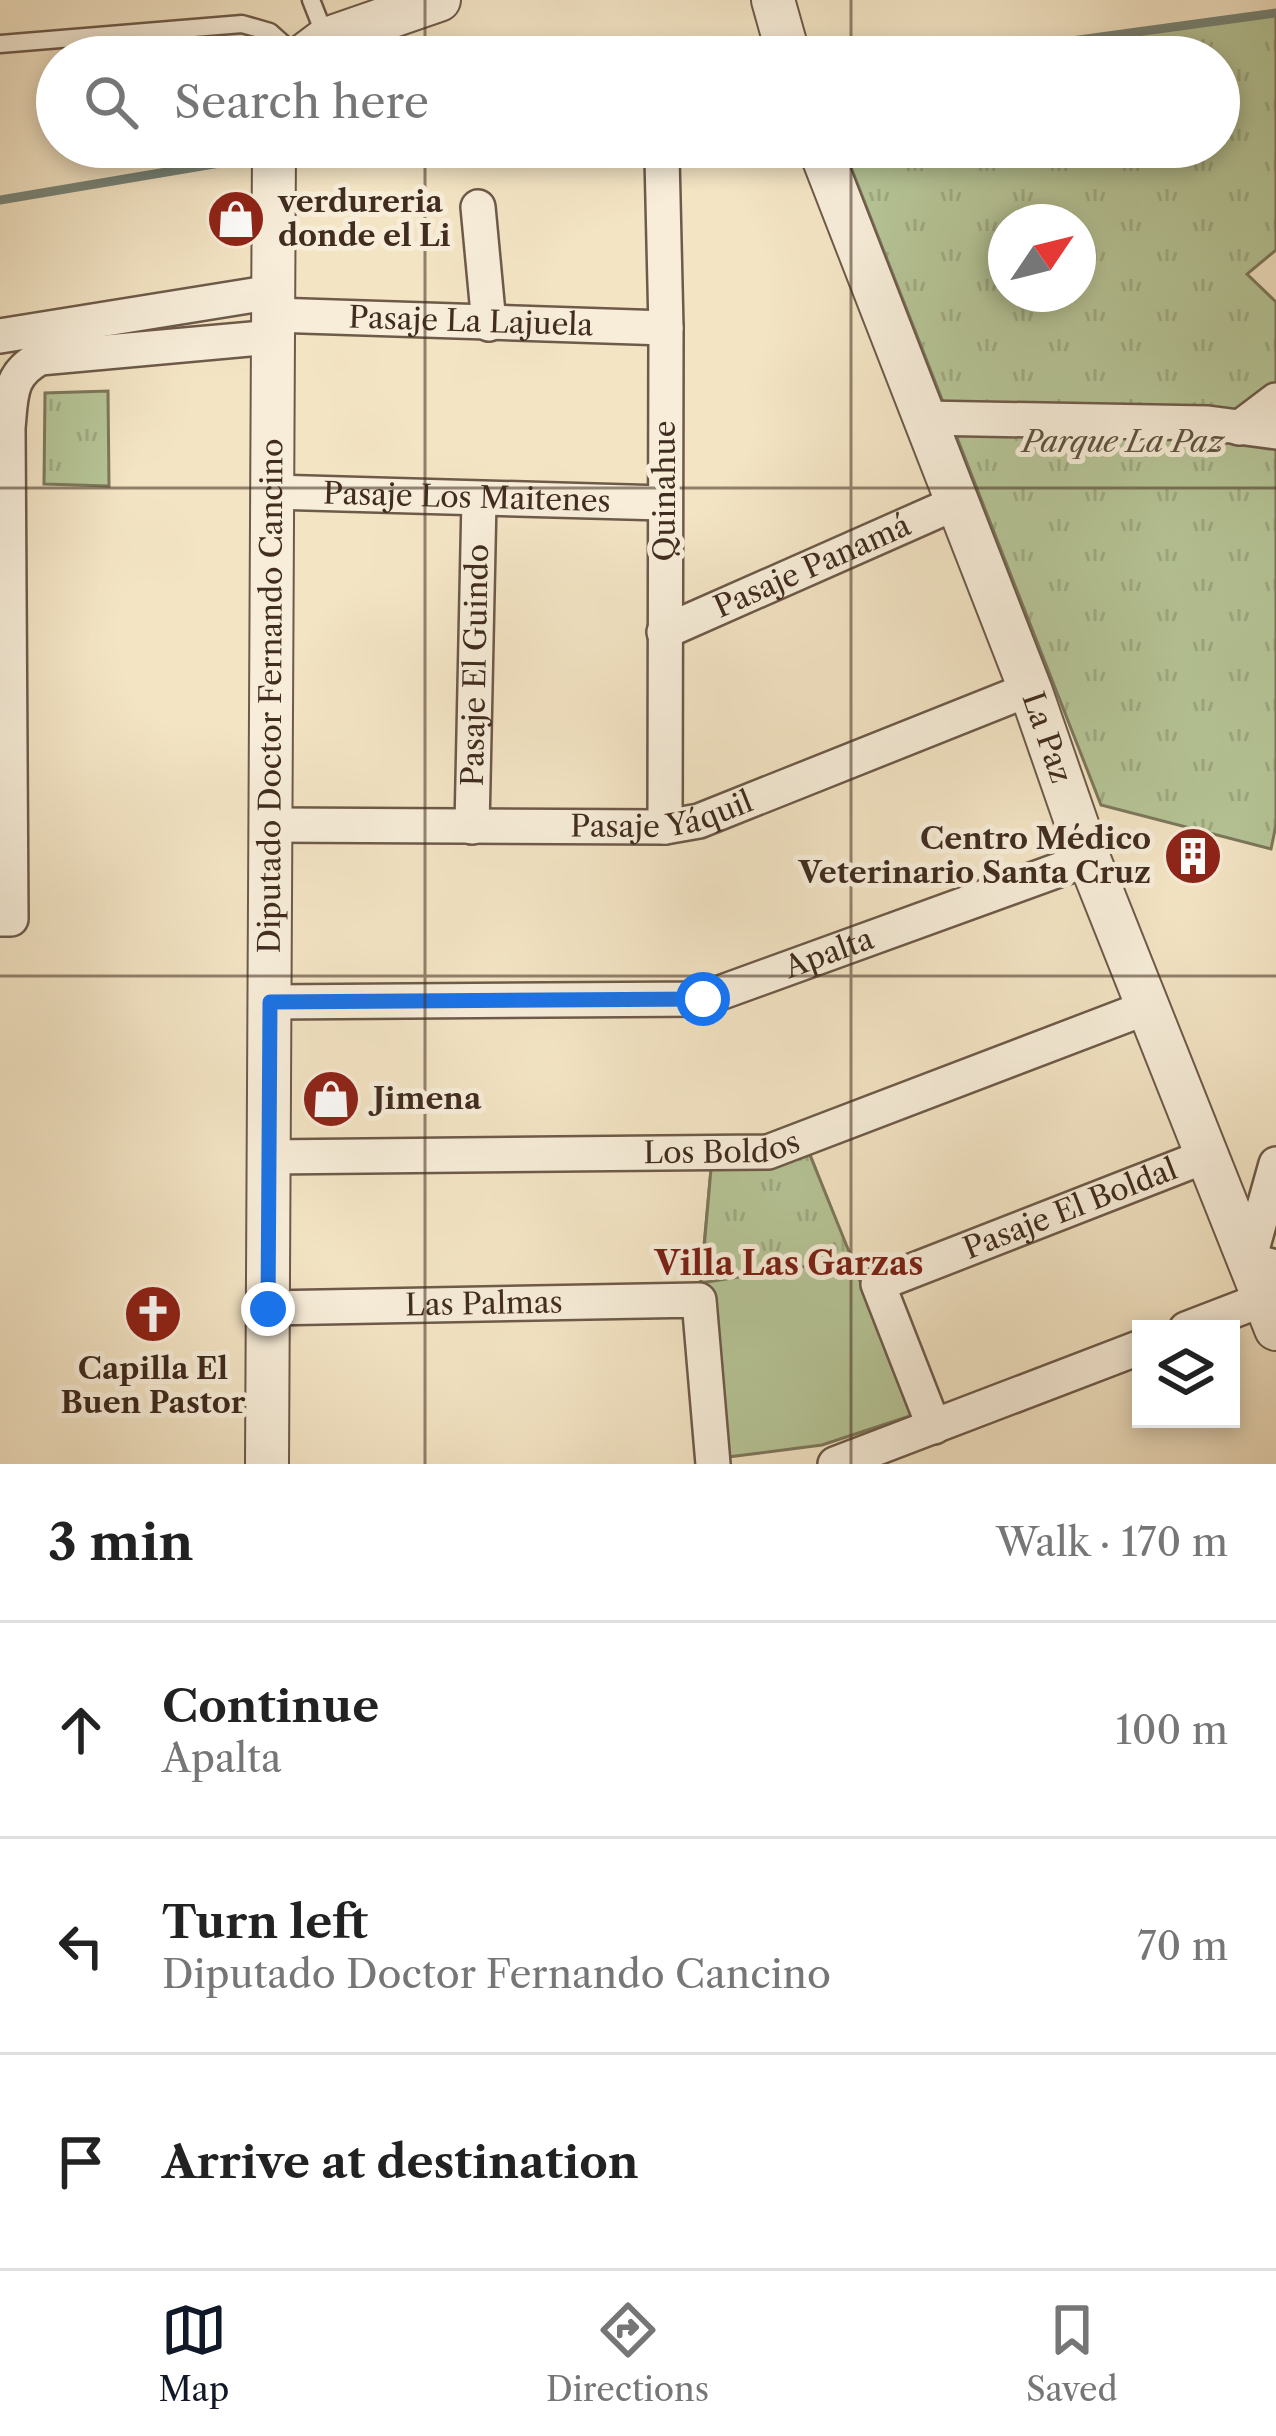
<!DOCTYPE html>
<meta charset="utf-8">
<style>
body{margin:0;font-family:"Libre Caslon Text",serif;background:#f2f2f2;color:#222}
.controls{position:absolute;right:36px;bottom:36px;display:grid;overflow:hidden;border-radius:0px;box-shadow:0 6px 18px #0003}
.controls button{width:108px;height:108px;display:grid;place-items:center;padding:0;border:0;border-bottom:3px solid #e0e0e0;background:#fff;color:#222;font:60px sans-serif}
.compass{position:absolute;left:988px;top:204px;width:108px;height:108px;border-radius:50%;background:#fff;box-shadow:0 6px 18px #0003;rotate:55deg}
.stop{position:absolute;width:36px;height:36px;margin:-27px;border:9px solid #1a73e8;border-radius:50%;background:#fff}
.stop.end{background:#1a73e8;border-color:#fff;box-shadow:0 3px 12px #0008}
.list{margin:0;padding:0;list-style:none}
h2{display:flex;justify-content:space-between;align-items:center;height:156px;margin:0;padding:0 48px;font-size:51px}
h2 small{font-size:39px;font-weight:400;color:#767676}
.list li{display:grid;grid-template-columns:78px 1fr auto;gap:36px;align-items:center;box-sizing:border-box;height:216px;padding:0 48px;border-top:3px solid #e0e0e0}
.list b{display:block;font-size:45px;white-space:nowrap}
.list p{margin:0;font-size:39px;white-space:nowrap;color:#767676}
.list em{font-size:39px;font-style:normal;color:#767676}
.icon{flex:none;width:66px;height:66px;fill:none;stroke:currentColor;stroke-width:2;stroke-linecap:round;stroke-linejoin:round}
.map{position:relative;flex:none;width:1276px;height:1464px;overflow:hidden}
.search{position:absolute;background:#fff;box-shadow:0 6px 18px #0003;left:36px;right:36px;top:36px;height:132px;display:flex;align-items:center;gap:30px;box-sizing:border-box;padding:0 42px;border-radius:66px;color:#767676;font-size:45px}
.sheet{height:804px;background:#fff}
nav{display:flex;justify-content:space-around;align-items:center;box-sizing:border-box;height:168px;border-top:3px solid #e0e0e0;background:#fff;font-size:33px;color:#767676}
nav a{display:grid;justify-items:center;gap:6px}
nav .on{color:#111827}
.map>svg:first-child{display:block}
.grass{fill:#b6c597;stroke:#7c785c;stroke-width:3}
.park{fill:url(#park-tufts);stroke:#7c785c;stroke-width:3;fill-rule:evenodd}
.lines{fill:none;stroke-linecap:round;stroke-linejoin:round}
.stream{stroke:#778477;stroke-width:9}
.service-casing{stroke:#6e5a49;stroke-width:21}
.minor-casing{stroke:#6e5a49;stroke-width:38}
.tertiary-casing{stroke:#6e5a49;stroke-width:46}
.service{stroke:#f7edd9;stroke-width:16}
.minor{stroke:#f7edd9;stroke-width:33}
.tertiary{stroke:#f7edd9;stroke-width:42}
.route{stroke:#1a73e8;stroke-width:15}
.grid{fill:none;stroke:#412c20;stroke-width:3;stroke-opacity:0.55}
.labels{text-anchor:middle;stroke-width:10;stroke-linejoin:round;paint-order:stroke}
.poi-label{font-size:30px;font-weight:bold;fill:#412c20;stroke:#f7edd9;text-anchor:start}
.street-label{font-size:30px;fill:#412c20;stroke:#f7edd9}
.park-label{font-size:30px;font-style:italic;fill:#5e523e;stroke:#f7edd9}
.neighbourhood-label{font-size:33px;font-weight:bold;fill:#7a1f14;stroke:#f7edd9}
</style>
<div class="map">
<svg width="1276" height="1464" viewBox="0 0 1276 1464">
<defs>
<pattern id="park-tufts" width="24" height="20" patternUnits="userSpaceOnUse" patternTransform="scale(3)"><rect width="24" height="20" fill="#b6c597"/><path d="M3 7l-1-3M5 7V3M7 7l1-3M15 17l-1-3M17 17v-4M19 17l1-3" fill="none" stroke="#9ea982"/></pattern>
</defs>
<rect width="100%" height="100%" fill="#f3e4c4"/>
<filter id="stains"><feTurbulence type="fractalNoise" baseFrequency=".00167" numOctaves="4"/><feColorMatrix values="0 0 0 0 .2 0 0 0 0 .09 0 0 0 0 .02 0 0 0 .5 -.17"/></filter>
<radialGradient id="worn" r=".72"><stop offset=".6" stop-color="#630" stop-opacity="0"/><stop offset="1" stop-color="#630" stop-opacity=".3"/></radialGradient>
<polygon class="grass" points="810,1155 913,1415 822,1445 720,1458 699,1300 711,1169 770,1167"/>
<g class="park">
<path d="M1276,13v237l-29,24 29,28v523l-5,24 -170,-44 -258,-658h376v-90h-265zM1006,222h72v72h-72z"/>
<polygon points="108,391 109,486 44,484 45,393"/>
<polygon points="810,1155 852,1259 701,1283 711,1169 770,1167"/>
</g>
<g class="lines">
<g class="stream">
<polyline points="954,57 1276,13"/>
<polyline points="283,152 313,147"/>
<polyline points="0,200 261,156"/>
</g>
<defs>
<g id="service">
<polyline points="311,0 326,38"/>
<polyline points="0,44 242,24 270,32 298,57"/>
</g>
<g id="minor">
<polyline points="662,157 666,328 665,827"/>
<polyline points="478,207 489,324"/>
<path id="s1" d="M273,315l393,13"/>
<polyline points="0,336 273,292"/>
<polyline points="924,418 1208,423 1276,432"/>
<polyline points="1239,428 1276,400"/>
<path id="s2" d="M272,492l392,11"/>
<path id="s3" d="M664,632l294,-130"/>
<path id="s4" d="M270,825l395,2 34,-6 331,-132"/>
<path id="s5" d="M472,827l7,-327"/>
<path d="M0,919h11l-3,-491c3,-32 1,-54 32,-70l233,-21"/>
<path id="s6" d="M270,1002l433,-3 386,-140"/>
<path id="s7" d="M269,1157l499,-5 380,-145"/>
<polyline points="1276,1164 1249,1260 1276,1267"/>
<path id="s8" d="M268,1308l431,-8 14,164"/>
<polyline points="1186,1329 1264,1299"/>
<path id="s9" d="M934,1427l-56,-143 328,-128"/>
<polyline points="835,1464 1141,1347"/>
</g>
<g id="tertiary">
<polyline points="773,0 789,57"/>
<polyline points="302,57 326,39 439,0"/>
<path id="s10" d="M819,147l211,542 59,170 187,470"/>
<path id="s11" d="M267,1464l7,-1317"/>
</g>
</defs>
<use href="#service" class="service-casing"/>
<use href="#minor" class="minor-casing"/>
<use href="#tertiary" class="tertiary-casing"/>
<use href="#service" class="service"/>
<use href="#minor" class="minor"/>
<use href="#tertiary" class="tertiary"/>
</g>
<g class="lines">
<polyline class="route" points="268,1309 270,1002 703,999"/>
</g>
<path class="grid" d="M425,0v57M851,0v57M425,147v1317M851,147v1317M0,488h1276M0,976h1276"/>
<defs>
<symbol id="shop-disc" viewBox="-11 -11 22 22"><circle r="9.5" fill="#8f2418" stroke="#f7edd9"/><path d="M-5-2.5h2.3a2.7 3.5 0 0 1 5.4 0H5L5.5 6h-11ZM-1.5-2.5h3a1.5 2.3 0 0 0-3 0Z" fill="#fff"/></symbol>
<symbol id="building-disc" viewBox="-11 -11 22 22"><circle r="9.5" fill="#8f2418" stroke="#f7edd9"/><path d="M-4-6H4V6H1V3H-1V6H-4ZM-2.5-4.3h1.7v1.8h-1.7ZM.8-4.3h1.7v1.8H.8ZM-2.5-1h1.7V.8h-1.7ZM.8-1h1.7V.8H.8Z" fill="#fff"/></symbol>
<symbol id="church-disc" viewBox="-11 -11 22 22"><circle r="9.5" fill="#8f2418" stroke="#f7edd9"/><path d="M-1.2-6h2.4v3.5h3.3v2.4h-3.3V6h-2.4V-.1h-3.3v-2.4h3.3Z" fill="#fff"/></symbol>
</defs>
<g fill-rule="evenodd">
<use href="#shop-disc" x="203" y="186" width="66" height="66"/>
<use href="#building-disc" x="1160" y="823" width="66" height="66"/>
<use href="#shop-disc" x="298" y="1066" width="66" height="66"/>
<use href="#church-disc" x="120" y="1281" width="66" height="66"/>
</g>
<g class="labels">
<g class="poi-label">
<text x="278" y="212">verdureria<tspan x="278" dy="34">donde el Li</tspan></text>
<text x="1151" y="849" text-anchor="end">Centro Médico<tspan x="1151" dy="34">Veterinario Santa Cruz</tspan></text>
<text x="373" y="1109">Jimena</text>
<text x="153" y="1379" text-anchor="middle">Capilla El<tspan x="153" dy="34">Buen Pastor</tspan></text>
</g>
<g class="street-label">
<text dy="10" stroke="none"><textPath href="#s1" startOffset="198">Pasaje La Lajuela</textPath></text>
<text transform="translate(665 491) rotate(-90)" y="10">Quinahue</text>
<text dy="10" stroke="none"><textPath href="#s2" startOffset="195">Pasaje Los Maitenes</textPath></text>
<text dy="10" stroke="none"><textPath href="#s3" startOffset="162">Pasaje Panamá</textPath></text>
<text dy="10" stroke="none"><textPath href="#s5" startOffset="162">Pasaje El Guindo</textPath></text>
<text dy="10" stroke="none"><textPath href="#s11" startOffset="768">Diputado Doctor Fernando Cancino</textPath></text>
<text dy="10" stroke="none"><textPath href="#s10" startOffset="633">La Paz</textPath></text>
<text dy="10" stroke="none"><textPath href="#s4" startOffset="393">Pasaje Yáquil</textPath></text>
<text dy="10" stroke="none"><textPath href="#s6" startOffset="567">Apalta</textPath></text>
<text dy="10" stroke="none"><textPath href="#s7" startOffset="453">Los Boldos</textPath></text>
<text dy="10" stroke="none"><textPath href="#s9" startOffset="360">Pasaje El Boldal</textPath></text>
<text dy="10" stroke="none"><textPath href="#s8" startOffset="216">Las Palmas</textPath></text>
</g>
<g class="park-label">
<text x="1123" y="452">Parque La Paz</text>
</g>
<g class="neighbourhood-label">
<text x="789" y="1275">Villa Las Garzas</text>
</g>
</g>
<rect width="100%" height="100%" filter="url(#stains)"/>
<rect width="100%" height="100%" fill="url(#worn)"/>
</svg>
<div class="controls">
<button><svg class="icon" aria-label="layers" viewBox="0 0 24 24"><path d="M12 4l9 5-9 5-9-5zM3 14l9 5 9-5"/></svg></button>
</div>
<svg class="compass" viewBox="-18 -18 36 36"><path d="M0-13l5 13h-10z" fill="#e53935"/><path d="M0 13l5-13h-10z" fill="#767676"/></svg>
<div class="stop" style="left:703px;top:999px"></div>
<div class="stop end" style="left:268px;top:1309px"></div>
<div class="search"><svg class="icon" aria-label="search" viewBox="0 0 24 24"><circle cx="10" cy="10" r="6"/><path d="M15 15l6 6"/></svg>Search here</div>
</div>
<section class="sheet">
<h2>3 min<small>Walk · 170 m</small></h2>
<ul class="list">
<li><svg class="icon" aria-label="ahead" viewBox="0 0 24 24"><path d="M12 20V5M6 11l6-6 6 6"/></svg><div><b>Continue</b><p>Apalta</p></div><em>100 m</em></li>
<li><svg class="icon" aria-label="left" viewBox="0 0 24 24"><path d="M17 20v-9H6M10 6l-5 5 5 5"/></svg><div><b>Turn left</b><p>Diputado Doctor Fernando Cancino</p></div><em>70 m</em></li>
<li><svg class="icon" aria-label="arrive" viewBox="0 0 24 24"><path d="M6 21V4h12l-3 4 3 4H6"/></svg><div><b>Arrive at destination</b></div></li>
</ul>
</section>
<nav>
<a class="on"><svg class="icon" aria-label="map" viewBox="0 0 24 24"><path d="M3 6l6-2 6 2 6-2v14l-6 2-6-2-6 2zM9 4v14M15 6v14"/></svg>Map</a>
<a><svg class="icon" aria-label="directions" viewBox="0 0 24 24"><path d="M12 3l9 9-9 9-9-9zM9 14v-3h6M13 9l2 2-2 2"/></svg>Directions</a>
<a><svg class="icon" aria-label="saved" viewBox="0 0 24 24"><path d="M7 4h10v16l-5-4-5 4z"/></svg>Saved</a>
</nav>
